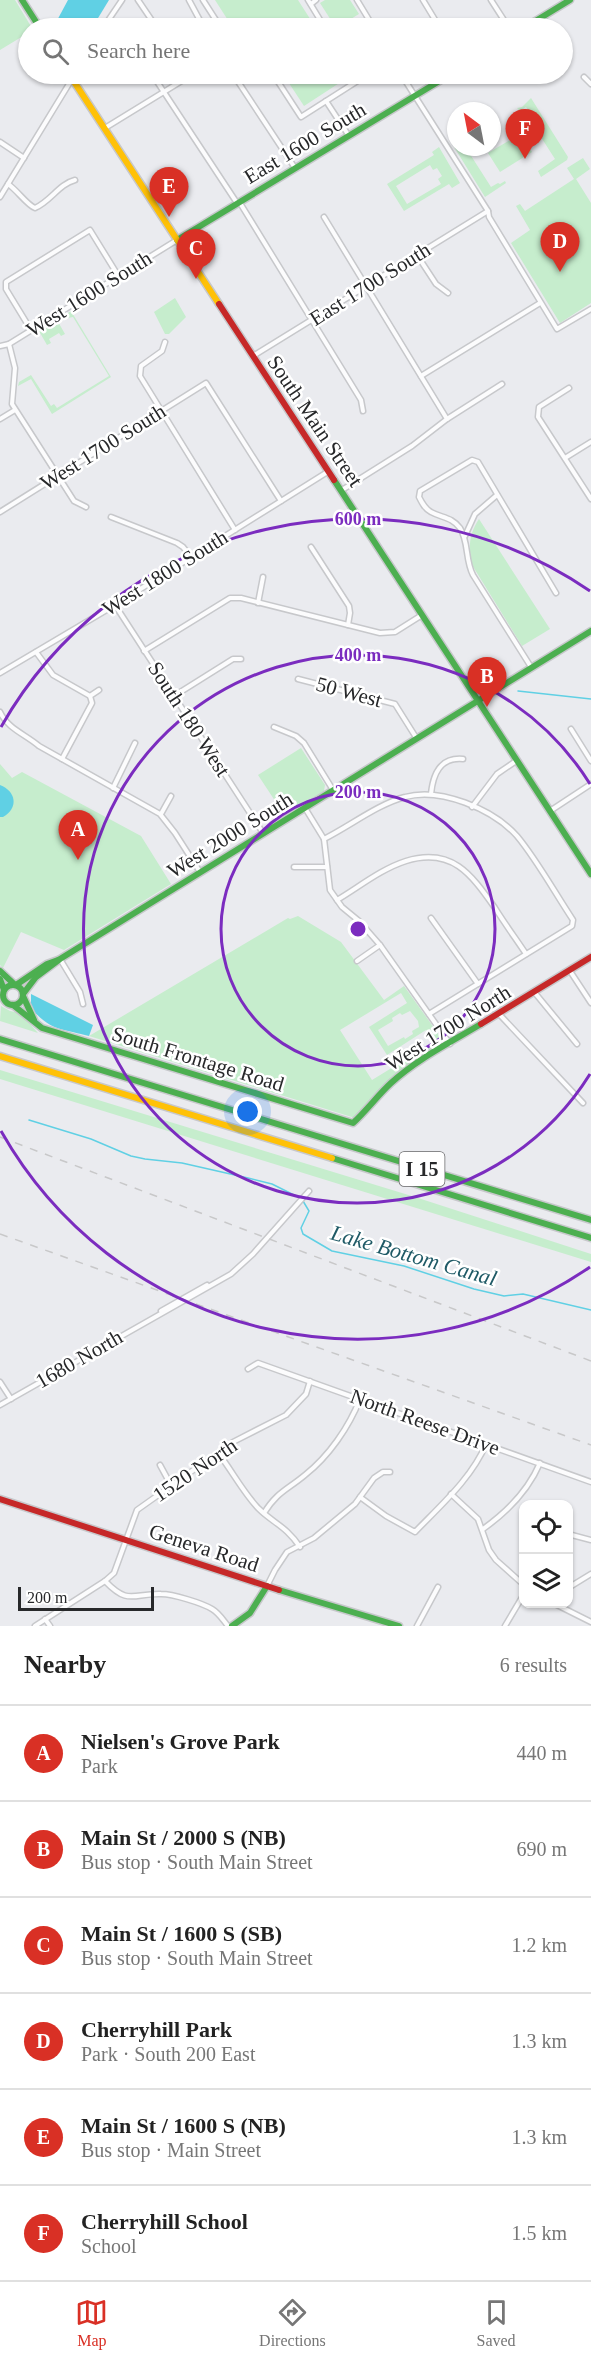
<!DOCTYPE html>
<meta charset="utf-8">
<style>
body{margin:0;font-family:"Times New Roman",serif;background:#f2f2f2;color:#222}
.controls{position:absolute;right:18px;bottom:18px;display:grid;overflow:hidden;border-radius:12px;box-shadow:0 2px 4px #0004}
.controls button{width:54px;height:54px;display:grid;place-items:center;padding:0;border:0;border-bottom:2px solid #e0e0e0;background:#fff;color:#222;font:30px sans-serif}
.compass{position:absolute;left:447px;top:102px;width:54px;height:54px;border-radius:50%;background:#fff;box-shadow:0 2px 4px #0004;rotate:328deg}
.scale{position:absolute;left:18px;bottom:15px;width:136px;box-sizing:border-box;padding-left:6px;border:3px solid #27282a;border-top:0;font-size:16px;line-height:21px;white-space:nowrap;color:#27282a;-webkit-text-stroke:4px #fff;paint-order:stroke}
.you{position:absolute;left:248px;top:1112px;width:21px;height:21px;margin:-15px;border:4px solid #fff;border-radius:50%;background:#1a73e8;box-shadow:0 0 0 9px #1a73e833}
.badge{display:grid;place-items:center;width:39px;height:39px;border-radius:50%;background:#d93025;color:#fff;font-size:20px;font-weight:700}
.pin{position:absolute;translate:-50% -50px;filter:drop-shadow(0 2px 3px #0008)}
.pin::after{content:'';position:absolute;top:32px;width:21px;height:18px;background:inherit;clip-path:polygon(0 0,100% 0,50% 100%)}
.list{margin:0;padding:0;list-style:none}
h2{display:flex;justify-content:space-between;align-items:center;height:78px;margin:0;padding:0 24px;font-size:26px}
h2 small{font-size:20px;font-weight:400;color:#767676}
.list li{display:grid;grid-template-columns:39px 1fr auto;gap:18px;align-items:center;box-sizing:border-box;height:96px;padding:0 24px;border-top:2px solid #e0e0e0}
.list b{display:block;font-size:22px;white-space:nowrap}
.list p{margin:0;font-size:20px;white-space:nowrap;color:#767676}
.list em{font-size:20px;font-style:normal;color:#767676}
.icon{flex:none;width:33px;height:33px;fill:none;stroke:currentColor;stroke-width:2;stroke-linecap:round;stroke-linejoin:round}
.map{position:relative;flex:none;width:591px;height:1626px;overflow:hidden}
.search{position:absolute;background:#fff;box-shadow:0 2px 4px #0004;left:18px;right:18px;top:18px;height:66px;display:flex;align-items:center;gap:15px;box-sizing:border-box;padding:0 21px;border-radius:33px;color:#767676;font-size:22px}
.sheet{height:654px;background:#fff}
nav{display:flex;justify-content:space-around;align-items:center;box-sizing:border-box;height:84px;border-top:2px solid #e0e0e0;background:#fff;font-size:16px;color:#767676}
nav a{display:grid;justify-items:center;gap:3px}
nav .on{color:#d93025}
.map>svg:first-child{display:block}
.green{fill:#c6edcd;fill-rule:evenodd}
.water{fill:#60d0e4}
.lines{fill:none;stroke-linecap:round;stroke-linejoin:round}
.stream{stroke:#60d0e4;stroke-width:1.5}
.street-casing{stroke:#c7c8cb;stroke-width:7}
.fast-casing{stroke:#c7c8cb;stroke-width:9}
.slow-casing{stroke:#c7c8cb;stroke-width:9}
.jam-casing{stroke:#c7c8cb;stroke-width:9}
.street{stroke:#fcfcfd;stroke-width:4}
.fast{stroke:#4caf50;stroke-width:6}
.slow{stroke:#ffc107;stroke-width:6}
.jam{stroke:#c62828;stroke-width:6}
.rail{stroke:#c8c8c9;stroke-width:1.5;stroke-dasharray:8 8;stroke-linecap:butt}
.ring{fill:none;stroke:#7b2cbf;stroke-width:3}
.labels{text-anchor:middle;stroke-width:5;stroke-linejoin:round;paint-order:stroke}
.shield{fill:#fff;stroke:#68686a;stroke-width:1.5}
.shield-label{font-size:20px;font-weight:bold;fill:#27282a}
.street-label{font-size:21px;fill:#27282a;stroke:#fff}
.water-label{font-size:22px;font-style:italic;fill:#1f5a66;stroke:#fff}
.centre{fill:#7b2cbf;stroke:#fff;stroke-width:3}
.ring-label{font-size:18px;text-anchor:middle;font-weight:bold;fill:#7b2cbf;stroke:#fff;stroke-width:5;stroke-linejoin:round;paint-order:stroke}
</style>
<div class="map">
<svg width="591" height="1626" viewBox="0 0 591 1626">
<rect width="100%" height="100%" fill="#eaebef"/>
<g class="green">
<polygon points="0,0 15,0 32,28 28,28 28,33 0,50"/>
<polygon points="215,0 298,0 314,25 309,28 233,28"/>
<polygon points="325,0 350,0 359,14 336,28 320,3"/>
<polygon points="283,74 344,74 347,78 304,106"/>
<polygon points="531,98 568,157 567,160 541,177 538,171 555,159 530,120 533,117 526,107 520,111 517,108 522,107"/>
<polygon points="520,134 532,152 500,172 488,153"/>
<polygon points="456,139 456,147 472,147 468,151 491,187 498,183 500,184 505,181 506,183 485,197 451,142"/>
<path d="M439,147l21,36 -8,5 -3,-4 -45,27 -17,-27 47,-29 -2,-3zM430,165l3,5 4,-2 5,8 -4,3 3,5 -34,20 -11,-18z"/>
<polygon points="583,158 590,169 576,179 591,203 591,303 560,323 511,243 530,230 516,206 520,204 525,211 574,179 567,168"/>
<polygon points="175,298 186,317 169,334 165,334 154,312"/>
<polygon points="71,311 111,377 52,414 31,379 18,386 19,382 31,375 51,406 54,404 57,408 109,376 73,317 68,318 65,315"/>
<polygon points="57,320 65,334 61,336 59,333 49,339 51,343 47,345 39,331"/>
<path d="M479,519l71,110 -28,17 -50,-81c-4,-18 -3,-31 7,-46z"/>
<polygon points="301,748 325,785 324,791 285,816 258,775"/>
<polygon points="0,764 12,778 22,772 141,836 171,884 64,950 21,932 3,968 0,965"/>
<path d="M298,916l43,26 43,58 20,-14 38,53 -1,3 -43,30 -43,46 -266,-82 199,-118 2,1zM401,993l6,10 -38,24 18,28 39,-25 8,12 -62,38 -32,-50zM410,1011l8,10 1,6 -7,4 1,3 -8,5 -1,-2 -16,9 -10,-16 15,-9 -1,-3 8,-5 2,2z"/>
<polygon points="1,1006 10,1011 20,1013 38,1033 0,1021"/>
<polygon points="0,1070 415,1197 591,1254 591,1262 0,1079"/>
</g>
<g class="water">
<polygon points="68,0 109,0 92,28 55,28 54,26"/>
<path d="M0,785c16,6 19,23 3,32h-3z"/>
<path d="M31,994l62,31 -4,11c-26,-7 -39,-5 -58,-28z"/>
</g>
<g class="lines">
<g class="stream">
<polyline points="518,691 591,699"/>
<polyline points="29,1120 91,1139 131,1156 145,1159 182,1163 248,1178 272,1184 296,1196"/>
<polyline points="303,1201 309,1211 301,1228 303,1234 332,1251 404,1266 474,1289 504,1296 523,1294 591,1310"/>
</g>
<defs>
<g id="street">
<polyline points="138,0 157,28"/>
<polyline points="189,0 204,28"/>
<polyline points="203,0 221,28"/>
<polyline points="308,0 325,28"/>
<polyline points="357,0 374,28"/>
<polyline points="423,0 440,28"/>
<polyline points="491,0 509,28"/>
<polyline points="311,4 316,0"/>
<polyline points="109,20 124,28"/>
<polyline points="103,28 122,0"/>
<polyline points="152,74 237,203"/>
<polyline points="233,74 295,168"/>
<polyline points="273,74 301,117 359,80 354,74"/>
<polyline points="401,74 488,211 489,217 557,329 591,309"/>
<polyline points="584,77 591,84"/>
<polyline points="326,101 349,136"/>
<polyline points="105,128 193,74"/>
<polyline points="0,142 24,158"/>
<path d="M8,184c10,7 19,21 27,24 16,-7 24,-24 40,-28"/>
<polyline points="0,197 72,79"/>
<polyline points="240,203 361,400 363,411"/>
<polyline points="324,217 447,419"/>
<polyline points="417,255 436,284 448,293"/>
<polyline points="31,330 6,289 6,282 90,230 119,277"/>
<polyline points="165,342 162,351 141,366 140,376 235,530"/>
<polyline points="9,344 15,368 12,404 74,501 86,507"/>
<polyline points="0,346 9,344 177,240"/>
<polyline points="253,356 488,211"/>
<polyline points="421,376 540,303"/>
<polyline points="569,388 539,407 538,417 591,499"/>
<polyline points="0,419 15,410"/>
<polyline points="565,458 591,442"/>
<polyline points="342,490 412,446 447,419 502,384"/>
<polyline points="0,512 206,383 281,501"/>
<polyline points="111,517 177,543 183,547 191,557"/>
<polyline points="465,536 475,514 497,495"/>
<polyline points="311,547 349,606 350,613 348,625"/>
<polyline points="258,603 263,577"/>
<polyline points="115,605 263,833"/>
<polyline points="144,651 230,598 241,598 380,633 395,632 422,615"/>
<polyline points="36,652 53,675 90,696"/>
<path d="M531,667l-58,-92c-8,-15 -4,-33 -13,-47 -8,-11 -18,-10 -29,-16 -6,-3 -9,-9 -12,-15l1,-6 52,-31 6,2 78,131"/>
<polyline points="0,673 115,605 329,471"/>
<polyline points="298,679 395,704 417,739"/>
<polyline points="174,696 233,659 241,659"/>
<path d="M0,712c8,17 25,22 39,34l121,68 15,19 25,39"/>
<polyline points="274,727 296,736 304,743 333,790"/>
<polyline points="571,729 591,761"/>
<polyline points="62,759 92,703 90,696 99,690"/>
<polyline points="113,788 135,743"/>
<path d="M431,794c2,-20 9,-37 32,-35"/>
<polyline points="472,807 497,774 516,761"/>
<polyline points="305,808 324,839 330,890 342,907 359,921 380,945 450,1044"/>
<polyline points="550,811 591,784"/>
<polyline points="161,814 171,796"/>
<path d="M324,839c26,-13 54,-35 81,-42 35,-10 88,12 112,39 20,24 38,57 56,84l-1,6 -143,88"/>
<polyline points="294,867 327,867"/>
<path d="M337,900c22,-13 44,-31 69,-39 46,-14 65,13 89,47 10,16 21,31 31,46"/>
<polyline points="431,918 478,984"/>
<polyline points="60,959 80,992 83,1004"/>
<polyline points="357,961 380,945"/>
<polyline points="570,971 591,1003"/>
<polyline points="535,993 577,1044"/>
<polyline points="500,1015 583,1103"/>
<polyline points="161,1311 207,1285"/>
<polyline points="248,1369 258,1363 591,1482"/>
<polyline points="0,1382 11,1399"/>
<polyline points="0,1405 231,1274 253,1254 309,1191"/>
<path d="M219,1454c13,17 24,38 39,54 15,15 28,18 42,39"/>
<polyline points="160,1465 172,1487"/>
<polyline points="451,1494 478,1519 489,1550 496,1560 524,1585"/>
<path d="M360,1497l26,19 29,16c25,-26 57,-54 71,-88"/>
<path d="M264,1513c13,-21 23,-23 41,-38 24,-19 44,-48 55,-76"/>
<path d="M483,1529c24,-17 45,-38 57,-66"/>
<polyline points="568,1534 591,1540"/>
<path d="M105,1581c24,25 28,12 56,13 12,0 41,9 51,15 7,4 11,11 16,17"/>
<polyline points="267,1586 275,1570 287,1552 314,1538 355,1504 374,1478 383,1472 390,1472"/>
<polyline points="568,1588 591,1574"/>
<polyline points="555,1604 591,1622"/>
<polyline points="45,1619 50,1626"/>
<polyline points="35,1626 105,1581 114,1573 137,1510 233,1442 286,1415 306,1394 310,1381"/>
<polyline points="417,1626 438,1587"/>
<polyline points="505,1626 524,1594"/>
</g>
<g id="fast">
<polyline points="22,0 40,28"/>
<polyline points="524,28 570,0"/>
<polyline points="177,240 451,74"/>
<polyline points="334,480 591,874"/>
<polyline points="0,971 14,984"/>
<polyline points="0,979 4,990"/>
<circle cx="13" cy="995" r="10"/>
<polyline points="16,985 47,964 58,960"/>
<polyline points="23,994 36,977 60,959 591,631"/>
<polyline points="23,996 34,1020"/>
<path d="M13,1005l29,23 311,95c14,-13 25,-28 38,-40 26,-24 60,-41 90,-59"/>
<polyline points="0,1039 591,1220"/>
<polyline points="332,1158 591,1238"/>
<polyline points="279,1590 399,1626"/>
<polyline points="232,1626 250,1613 267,1586"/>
</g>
<g id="slow">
<polyline points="69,74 219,304"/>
<polyline points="0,1056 332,1158"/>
</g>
<g id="jam">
<polyline points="219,304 334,480"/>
<polyline points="481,1024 591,957"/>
<polyline points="0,1499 279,1590"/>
</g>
</defs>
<use href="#street" class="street-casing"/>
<use href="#fast" class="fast-casing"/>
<use href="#slow" class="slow-casing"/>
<use href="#jam" class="jam-casing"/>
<use href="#street" class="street"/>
<use href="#fast" class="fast"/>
<use href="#slow" class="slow"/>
<use href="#jam" class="jam"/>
<g class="rail">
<polyline points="0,1137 591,1361"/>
<polyline points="0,1234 591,1445"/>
</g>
</g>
<g class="ring">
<circle cx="358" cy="929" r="137"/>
<path d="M590 1074A274 274 0 1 1 590 784"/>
<path d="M590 1267A410 410 0 0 1 1 1131M1 727A410 410 0 0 1 590 591"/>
</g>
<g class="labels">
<rect class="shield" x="399.5" y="1152" width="45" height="34" rx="4.5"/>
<g class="shield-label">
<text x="422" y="1176">I 15</text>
</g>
<g class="street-label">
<text transform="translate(305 143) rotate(-31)" y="7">East 1600 South</text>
<text transform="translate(370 284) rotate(-32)" y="7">East 1700 South</text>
<text transform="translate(89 294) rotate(-32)" y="7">West 1600 South</text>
<text transform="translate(315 421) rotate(56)" y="7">South Main Street</text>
<text transform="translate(103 447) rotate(-32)" y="7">West 1700 South</text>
<text transform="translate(165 573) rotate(-32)" y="7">West 1800 South</text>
<text transform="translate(349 692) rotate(15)" y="7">50 West</text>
<text transform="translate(189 719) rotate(57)" y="7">South 180 West</text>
<text transform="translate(230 835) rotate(-32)" y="7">West 2000 South</text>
<text transform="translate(448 1028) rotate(-32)" y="7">West 1700 North</text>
<text transform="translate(198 1059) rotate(17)" y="7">South Frontage Road</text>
<text transform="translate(79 1359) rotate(-30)" y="7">1680 North</text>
<text transform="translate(425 1422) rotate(20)" y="7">North Reese Drive</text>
<text transform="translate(195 1470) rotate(-34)" y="7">1520 North</text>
<text transform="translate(204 1548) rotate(18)" y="7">Geneva Road</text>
</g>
<g class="water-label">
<text transform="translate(414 1255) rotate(16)" y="8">Lake Bottom Canal</text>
</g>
</g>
<circle cx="358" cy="929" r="9" class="centre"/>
<g class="ring-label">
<text x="358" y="525">600 m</text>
<text x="358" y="661">400 m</text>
<text x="358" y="798">200 m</text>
</g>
</svg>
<div class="controls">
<button><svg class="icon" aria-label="locate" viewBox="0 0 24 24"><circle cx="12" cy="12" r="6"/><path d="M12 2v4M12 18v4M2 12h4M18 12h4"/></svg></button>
<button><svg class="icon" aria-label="layers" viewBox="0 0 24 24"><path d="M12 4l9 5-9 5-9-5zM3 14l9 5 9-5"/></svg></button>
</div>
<svg class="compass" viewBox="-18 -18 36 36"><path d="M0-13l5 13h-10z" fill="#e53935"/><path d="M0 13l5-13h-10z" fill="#767676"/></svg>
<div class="scale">200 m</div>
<div class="you"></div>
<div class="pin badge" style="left:78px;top:860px">A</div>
<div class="pin badge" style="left:487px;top:707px">B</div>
<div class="pin badge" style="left:196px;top:279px">C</div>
<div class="pin badge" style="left:560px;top:272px">D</div>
<div class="pin badge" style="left:169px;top:217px">E</div>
<div class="pin badge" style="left:525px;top:159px">F</div>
<div class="search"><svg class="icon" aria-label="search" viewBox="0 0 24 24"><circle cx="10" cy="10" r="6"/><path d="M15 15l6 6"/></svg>Search here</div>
</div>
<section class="sheet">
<h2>Nearby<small>6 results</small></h2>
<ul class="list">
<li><span class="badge">A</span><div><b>Nielsen's Grove Park</b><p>Park</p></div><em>440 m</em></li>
<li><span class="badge">B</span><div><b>Main St / 2000 S (NB)</b><p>Bus stop · South Main Street</p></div><em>690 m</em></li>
<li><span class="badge">C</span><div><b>Main St / 1600 S (SB)</b><p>Bus stop · South Main Street</p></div><em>1.2 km</em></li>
<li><span class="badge">D</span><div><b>Cherryhill Park</b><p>Park · South 200 East</p></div><em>1.3 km</em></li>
<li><span class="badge">E</span><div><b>Main St / 1600 S (NB)</b><p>Bus stop · Main Street</p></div><em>1.3 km</em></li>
<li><span class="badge">F</span><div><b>Cherryhill School</b><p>School</p></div><em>1.5 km</em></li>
</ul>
</section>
<nav>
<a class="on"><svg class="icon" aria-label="map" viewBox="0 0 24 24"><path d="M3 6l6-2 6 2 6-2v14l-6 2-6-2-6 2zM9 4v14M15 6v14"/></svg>Map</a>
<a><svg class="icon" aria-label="directions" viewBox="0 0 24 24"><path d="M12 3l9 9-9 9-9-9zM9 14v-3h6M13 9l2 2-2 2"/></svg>Directions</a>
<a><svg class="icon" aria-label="saved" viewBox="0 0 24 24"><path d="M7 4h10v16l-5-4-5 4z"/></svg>Saved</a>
</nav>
